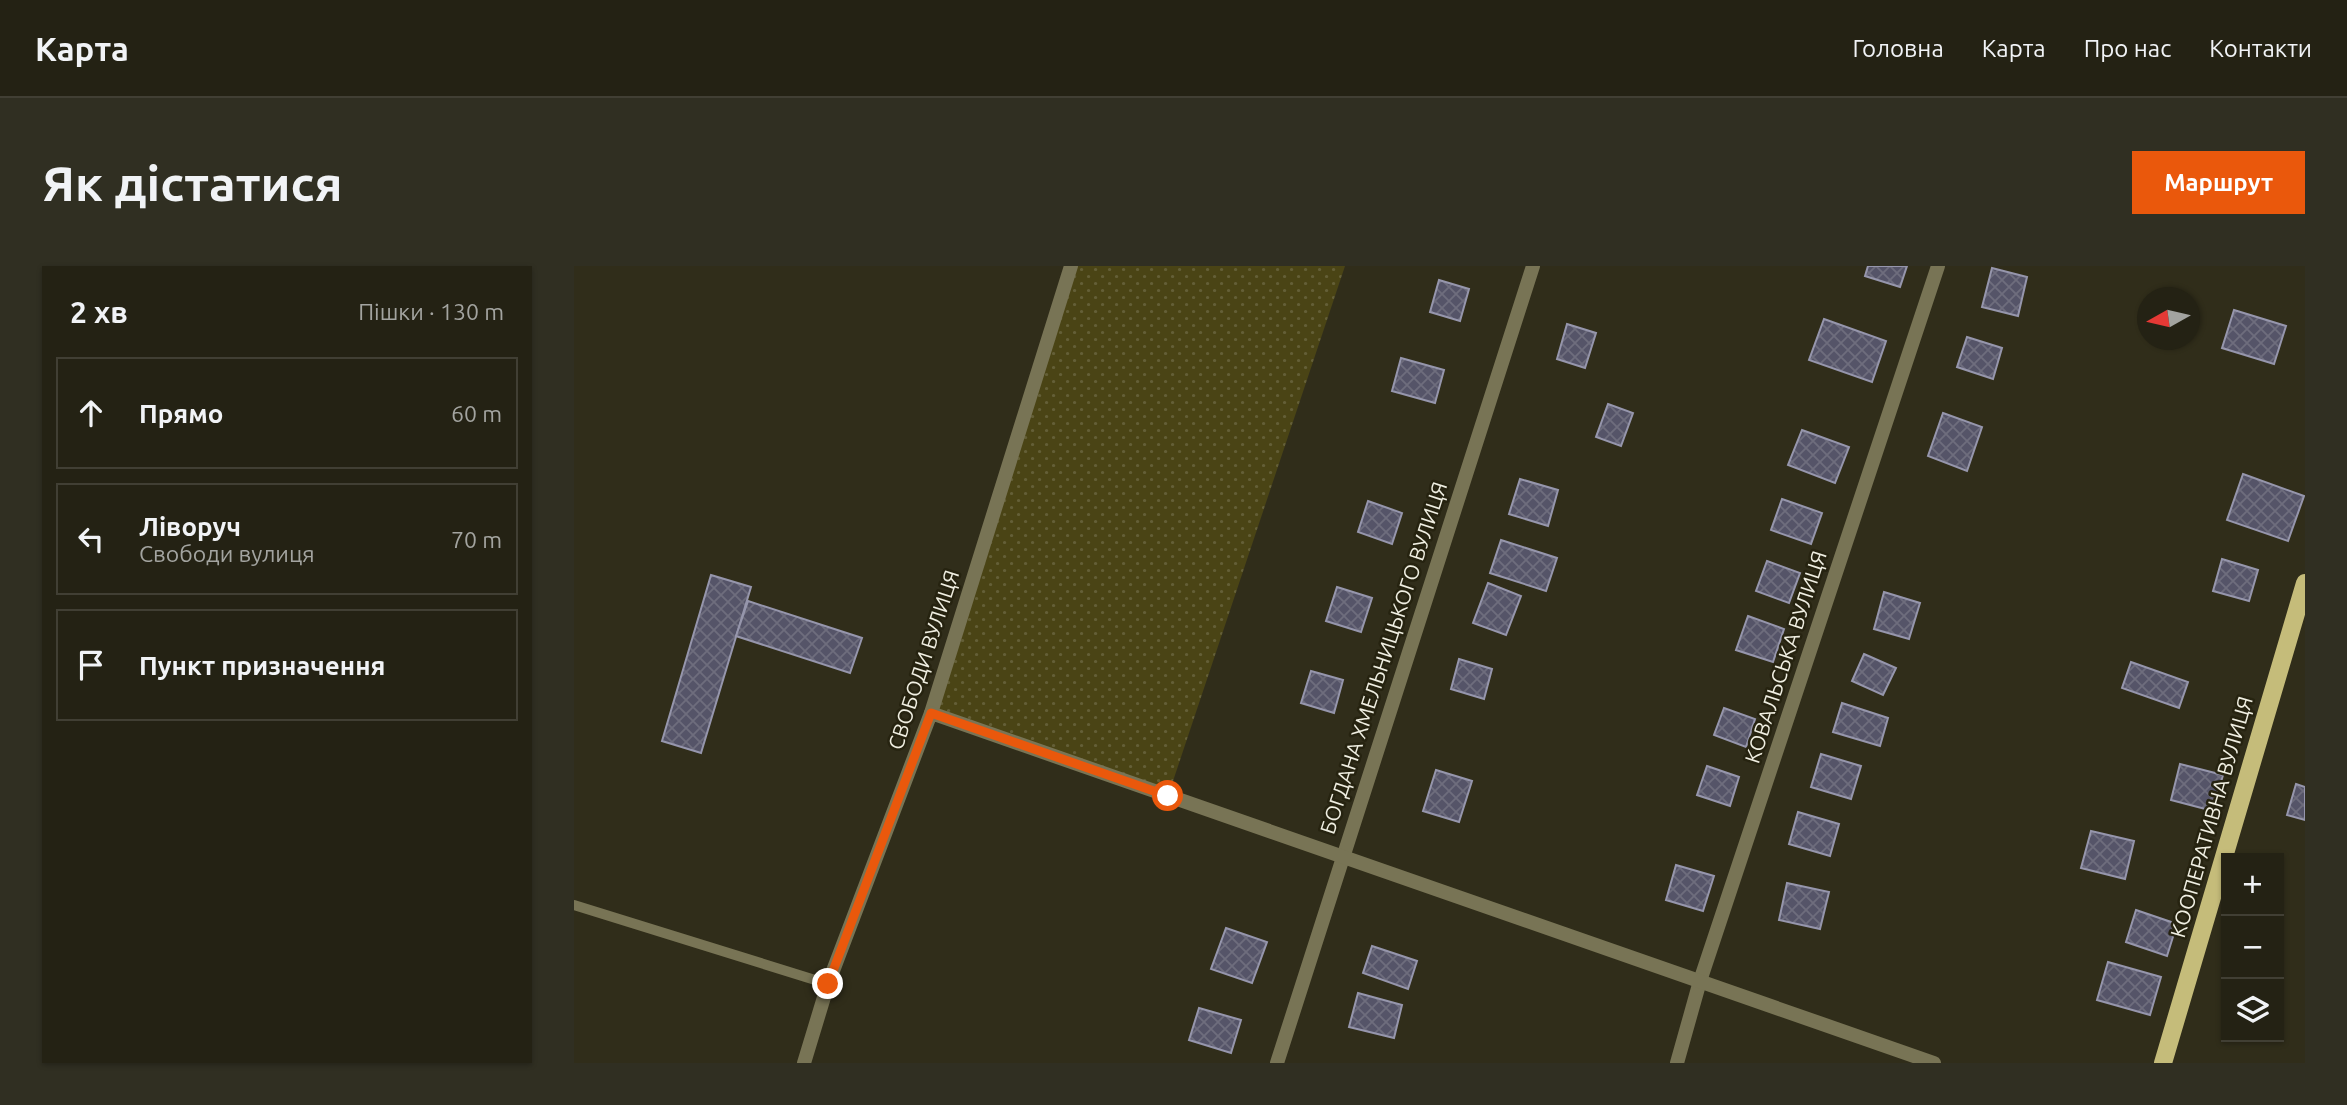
<!DOCTYPE html>
<html lang="uk">
<meta charset="utf-8">
<style>
body{margin:0;font-family:Ubuntu,sans-serif;background:#302f22;color:#f1f3f6}
.controls{position:absolute;right:21px;bottom:21px;display:grid;overflow:hidden;border-radius:0px;box-shadow:0 2px 5px #0004}
.controls button{width:63px;height:63px;display:grid;place-items:center;padding:0;border:0;border-bottom:2px solid #413f34;background:#242214;color:#f1f3f6;font:35px sans-serif}
.compass{position:absolute;left:1563px;top:21px;width:63px;height:63px;border-radius:50%;background:#242214;box-shadow:0 2px 5px #0004;rotate:262deg}
.stop{position:absolute;width:21px;height:21px;margin:-16px;border:5px solid #ea580c;border-radius:50%;background:#fff}
.stop.end{background:#ea580c;border-color:#fff;box-shadow:0 2px 7px #0008}
.list{margin:0;padding:0;list-style:none}
h2{display:flex;justify-content:space-between;align-items:center;height:91px;margin:0;padding:0 28px;font-size:30px}
h2 small{font-size:23px;font-weight:400;color:#a3a4a0}
.list li{display:grid;grid-template-columns:46px 1fr auto;gap:21px;align-items:center;box-sizing:border-box;height:112px;margin:0 14px 14px;padding:0 14px;border:2px solid #413f34;border-radius:0px}
.list b{display:block;font-size:26px;white-space:nowrap}
.list p{margin:0;font-size:23px;white-space:nowrap;color:#a3a4a0}
.list em{font-size:23px;font-style:normal;color:#a3a4a0}
.icon{flex:none;width:38px;height:38px;fill:none;stroke:currentColor;stroke-width:2;stroke-linecap:round;stroke-linejoin:round}
.map{position:relative;flex:none;width:1731px;height:797px;overflow:hidden;border-radius:0px}
header{display:flex;align-items:center;gap:42px;box-sizing:border-box;height:98px;padding:0 35px;background:#242214;border-bottom:2px solid #413f34}
header strong{font-size:33px}
nav{display:flex;gap:38px;margin-inline-start:auto;font-size:24px}
.intro{display:flex;align-items:center;justify-content:space-between;box-sizing:border-box;height:168px;padding:0 42px}
h1{margin:0;font-size:49px}
.button{padding:18px 32px;border-radius:0px;background:#ea580c;color:#fff;font-size:24px;font-weight:700}
main{display:flex;gap:42px;padding:0 42px}
aside{flex:1;background:#242214;border-radius:0px;box-shadow:0 2px 5px #0004}
.map>svg:first-child{display:block}
.grass{fill:url(#grass-dots)}
.building{fill:url(#building-cross-hatch);stroke:#9696ac;stroke-width:2}
.lines{fill:none;stroke-linecap:round;stroke-linejoin:round}
.service{stroke:#787455;stroke-width:10}
.minor{stroke:#787455;stroke-width:14}
.tertiary{stroke:#787455;stroke-width:14}
.primary{stroke:#c5bc7a;stroke-width:18}
.route{stroke:#ea580c;stroke-width:9}
.labels{text-anchor:middle;stroke-width:5;stroke-linejoin:round;paint-order:stroke}
.street-label{font-size:21px;fill:#f0efe2;stroke:#262310}
</style>
<header>
<strong>Карта</strong>
<nav><a>Головна</a><a>Карта</a><a>Про нас</a><a>Контакти</a></nav>
</header>
<div class="intro"><h1>Як дістатися</h1><a class="button">Маршрут</a></div>
<main>
<aside>
<h2>2 хв<small>Пішки · 130 m</small></h2>
<ul class="list">
<li><svg class="icon" aria-label="ahead" viewBox="0 0 24 24"><path d="M12 20V5M6 11l6-6 6 6"/></svg><div><b>Прямо</b></div><em>60 m</em></li>
<li><svg class="icon" aria-label="left" viewBox="0 0 24 24"><path d="M17 20v-9H6M10 6l-5 5 5 5"/></svg><div><b>Ліворуч</b><p>Свободи вулиця</p></div><em>70 m</em></li>
<li><svg class="icon" aria-label="arrive" viewBox="0 0 24 24"><path d="M6 21V4h12l-3 4 3 4H6"/></svg><div><b>Пункт призначення</b></div></li>
</ul>
</aside>
<div class="map">
<svg width="1731" height="797" viewBox="0 0 1731 797">
<defs>
<pattern id="grass-dots" width="8" height="8" patternUnits="userSpaceOnUse" patternTransform="scale(1.75)"><rect width="8" height="8" fill="#4a4415"/><path d="M2 2h.1M6 6h.1" fill="none" stroke="#645f37" stroke-width="1.8" stroke-linecap="round"/></pattern>
<pattern id="building-cross-hatch" width="8" height="8" patternUnits="userSpaceOnUse" patternTransform="scale(1.75)"><rect width="8" height="8" fill="#555468"/><path d="M0 0l8 8M0 8l8-8" fill="none" stroke="#6e6d7d"/></pattern>
</defs>
<rect width="100%" height="100%" fill="#302d1a"/>
<polygon class="grass" points="497,0 771,0 594,530 357,447"/>
<g class="building">
<polygon points="1294,0 1333,0 1326,21 1291,10"/>
<polygon points="1418,2 1453,11 1444,50 1408,41"/>
<polygon points="865,14 895,23 886,55 856,46"/>
<polygon points="1660,44 1712,60 1700,98 1648,82"/>
<polygon points="1250,53 1312,75 1298,116 1235,94"/>
<polygon points="993,58 1022,67 1011,102 983,93"/>
<polygon points="1393,71 1428,82 1419,113 1383,101"/>
<polygon points="827,92 870,104 861,137 818,125"/>
<polygon points="1034,138 1059,147 1047,180 1022,171"/>
<polygon points="1369,147 1408,161 1393,205 1354,190"/>
<polygon points="1228,164 1275,181 1261,217 1214,199"/>
<polygon points="1669,208 1730,230 1714,275 1653,254"/>
<polygon points="946,213 984,224 974,260 935,248"/>
<polygon points="1208,233 1248,247 1237,278 1197,264"/>
<polygon points="794,235 828,247 818,278 784,266"/>
<polygon points="927,274 983,292 972,325 916,307"/>
<polygon points="1648,293 1684,304 1675,335 1639,325"/>
<polygon points="1193,295 1226,307 1215,337 1182,325"/>
<polygon points="137,309 177,321 127,487 88,475"/>
<polygon points="914,317 947,330 932,369 899,357"/>
<polygon points="763,321 798,332 787,366 752,355"/>
<polygon points="1310,326 1346,337 1335,373 1300,363"/>
<polygon points="174,335 288,372 276,407 162,370"/>
<polygon points="1174,350 1210,363 1199,396 1162,384"/>
<polygon points="1290,388 1322,402 1309,429 1278,415"/>
<polygon points="885,393 918,403 910,433 877,423"/>
<polygon points="1557,396 1614,416 1605,442 1548,422"/>
<polygon points="737,405 769,414 760,447 727,437"/>
<polygon points="1268,437 1314,452 1306,480 1259,466"/>
<polygon points="1150,442 1181,453 1172,481 1140,469"/>
<polygon points="1247,488 1287,500 1277,533 1237,521"/>
<polygon points="1606,498 1649,509 1639,545 1597,534"/>
<polygon points="1133,500 1165,511 1156,540 1123,529"/>
<polygon points="862,504 898,515 885,556 849,545"/>
<polygon points="1722,518 1731,521 1731,554 1713,549"/>
<polygon points="1224,546 1265,558 1256,590 1215,578"/>
<polygon points="1517,565 1560,575 1551,613 1507,602"/>
<polygon points="1102,599 1140,610 1129,645 1092,634"/>
<polygon points="1213,617 1255,626 1246,663 1205,654"/>
<polygon points="1562,644 1603,658 1593,690 1552,676"/>
<polygon points="652,662 693,676 678,717 637,703"/>
<polygon points="798,680 843,695 834,723 789,707"/>
<polygon points="1534,696 1587,711 1576,749 1523,734"/>
<polygon points="784,727 828,739 820,772 775,761"/>
<polygon points="625,742 667,754 657,787 615,774"/>
</g>
<g class="lines">
<polyline class="service" points="0,639 254,718"/>
<g class="minor">
<polyline points="357,447 497,0"/>
<polyline points="703,797 959,0"/>
<polyline points="1103,797 1126,715 1364,0"/>
</g>
<polyline class="tertiary" points="230,797 254,718 357,447 1360,797"/>
<polyline class="primary" points="1589,797 1731,317"/>
</g>
<g class="lines">
<polyline class="route" points="254,718 357,447 594,530"/>
</g>
<g class="labels">
<g class="street-label">
<text transform="translate(1212 391) rotate(-72)" y="7">КОВАЛЬСЬКА ВУЛИЦЯ</text>
<text transform="translate(810 392) rotate(-72)" y="7">БОГДАНА ХМЕЛЬНИЦЬКОГО ВУЛИЦЯ</text>
<text transform="translate(350 394) rotate(-72)" y="7">СВОБОДИ ВУЛИЦЯ</text>
<text transform="translate(1638 551) rotate(-74)" y="7">КООПЕРАТИВНА ВУЛИЦЯ</text>
</g>
</g>
</svg>
<div class="controls">
<button>+</button>
<button>−</button>
<button><svg class="icon" aria-label="layers" viewBox="0 0 24 24"><path d="M12 4l9 5-9 5-9-5zM3 14l9 5 9-5"/></svg></button>
</div>
<svg class="compass" viewBox="-18 -18 36 36"><path d="M0-13l5 13h-10z" fill="#e53935"/><path d="M0 13l5-13h-10z" fill="#a3a4a0"/></svg>
<div class="stop" style="left:594px;top:530px"></div>
<div class="stop end" style="left:254px;top:718px"></div>
</div>
</main>
